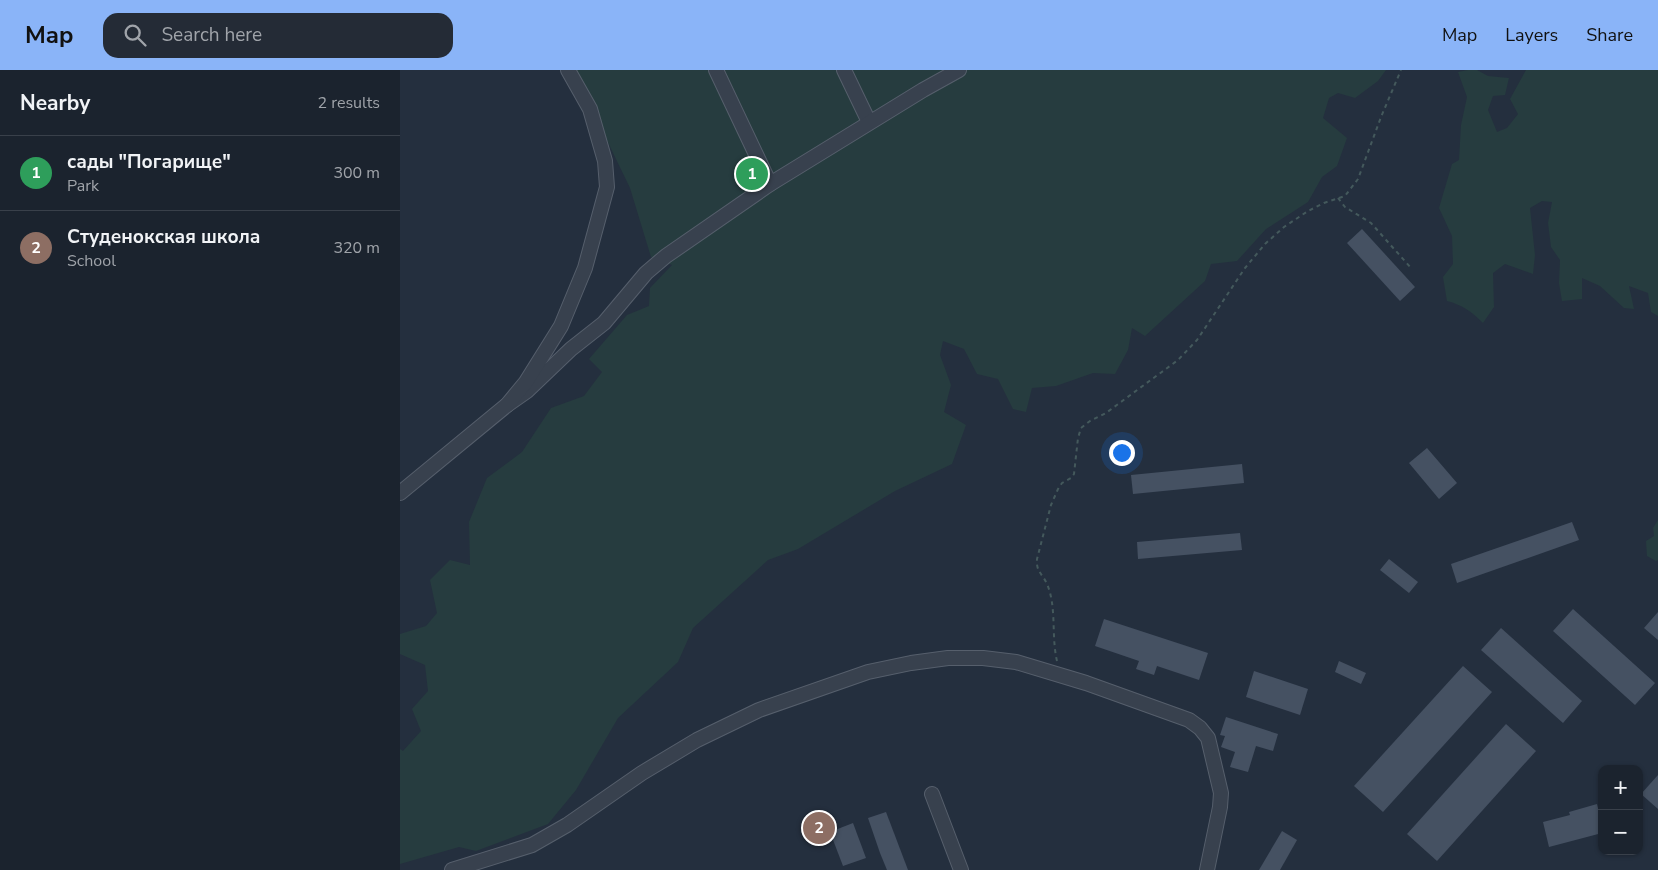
<!DOCTYPE html>
<meta charset="utf-8">
<style>
body{margin:0;font-family:"Nunito Sans",sans-serif;background:#242b36;color:#f1f3f6}
.controls{position:absolute;right:15px;bottom:15px;display:grid;overflow:hidden;border-radius:10px;box-shadow:0 1px 4px #0004}
.controls button{width:45px;height:45px;display:grid;place-items:center;padding:0;border:0;border-bottom:1px solid #39404a;background:#1b232e;color:#f1f3f6;font:25px sans-serif}
.you{position:absolute;left:721px;top:382px;width:18px;height:18px;margin:-12px;border:4px solid #fff;border-radius:50%;background:#1a73e8;box-shadow:0 0 0 8px #1a73e833}
.badge{display:grid;place-items:center;width:32px;height:32px;border-radius:50%;background:#8ab4f8;color:#fff;font-size:16px;font-weight:700}
.pin{position:absolute;translate:-50% -50%;border:2px solid #fff;box-shadow:0 1px 5px #0006}
.list{margin:0;padding:0;list-style:none}
h2{display:flex;justify-content:space-between;align-items:center;height:65px;margin:0;padding:0 20px;font-size:21px}
h2 small{font-size:16px;font-weight:400;color:#a0a4aa}
.list li{display:grid;grid-template-columns:32px 1fr auto;gap:15px;align-items:center;box-sizing:border-box;height:75px;padding:0 20px;border-top:1px solid #39404a}
.list b{display:block;font-size:19px;white-space:nowrap}
.list p{margin:0;font-size:16px;white-space:nowrap;color:#a0a4aa}
.list em{font-size:16px;font-style:normal;color:#a0a4aa}
.icon{flex:none;width:28px;height:28px;fill:none;stroke:currentColor;stroke-width:2;stroke-linecap:round;stroke-linejoin:round}
.map{position:relative;flex:none;width:1258px;height:800px;overflow:hidden}
header{display:flex;align-items:center;gap:30px;box-sizing:border-box;height:70px;padding:0 25px;background:#8ab4f8;color:#111}
header strong{font-size:24px}
nav{display:flex;gap:28px;margin-inline-start:auto;font-size:18px}
.search{width:350px;height:45px;background:#242b36;display:flex;align-items:center;gap:12px;box-sizing:border-box;padding:0 18px;border-radius:15px;color:#a0a4aa;font-size:19px}
main{display:flex}
aside{flex:1;background:#1b232e}
.map>svg:first-child{display:block}
.green{fill:#263c3f}
.building{fill:#455162}
.lines{fill:none;stroke-linecap:round;stroke-linejoin:round}
.minor-casing{stroke:#565f6c;stroke-width:16}
.path{stroke:#44595c;stroke-width:2;stroke-dasharray:4 4;stroke-linecap:butt}
.minor{stroke:#38414e;stroke-width:14}
</style>
<header>
<strong>Map</strong>
<div class="search"><svg class="icon" aria-label="search" viewBox="0 0 24 24"><circle cx="10" cy="10" r="6"/><path d="M15 15l6 6"/></svg>Search here</div>
<nav><a>Map</a><a>Layers</a><a>Share</a></nav>
</header>
<main>
<aside>
<h2>Nearby<small>2 results</small></h2>
<ul class="list">
<li><span class="badge" style="background:#2e9e5b">1</span><div><b>сады &quot;Погарище&quot;</b><p>Park</p></div><em>300 m</em></li>
<li><span class="badge" style="background:#8d6e63">2</span><div><b>Студенокская школа</b><p>School</p></div><em>320 m</em></li>
</ul>
</aside>
<div class="map">
<svg width="1258" height="800" viewBox="0 0 1258 800">
<rect width="100%" height="100%" fill="#242f3e"/>
<g class="green">
<polygon points="173,0 986,0 978,11 955,28 938,23 929,28 923,48 947,68 937,96 922,107 908,132 866,159 837,191 811,194 805,211 745,266 732,258 728,280 715,304 693,303 656,316 632,318 626,342 613,339 598,309 577,304 564,279 543,271 540,285 551,315 544,342 566,355 552,394 495,421 398,479 368,490 293,558 278,592 218,648 176,720 148,754 76,781 59,777 0,794 0,679 3,681 21,661 12,639 28,621 25,595 0,584 0,564 26,556 37,543 30,510 50,490 70,495 69,452 87,408 122,382 151,338 184,326 202,302 189,289 227,245 249,236 250,218 272,195 251,187 230,118"/>
<path d="M1068,0h9l11,6 21,2 -4,17 -12,1 -5,14 9,22 10,-4 11,-14 -8,-15 16,-29h132v246l-7,-4 -3,-19 -19,-7 5,23 -10,-1 -24,-22 -18,-8v21l-20,2 -3,-18 1,-23 -9,-13 -3,-24 4,-21 -10,-1 -12,7 5,47 -2,19 -28,-10 -12,9 1,34 -11,16c-12,-12 -21,-18 -36,-22l-4,-24 10,-13 -1,-28 -13,-28 13,-44 7,-4 2,-35 6,-28 -9,-25z"/>
<polygon points="1258,450 1258,490 1256,491 1247,486 1246,471 1254,466 1253,458"/>
</g>
<g class="building">
<polygon points="962,159 1015,217 1000,231 947,173"/>
<polygon points="1027,378 1057,413 1039,429 1009,393"/>
<polygon points="842,394 844,413 733,424 731,405"/>
<polygon points="1172,452 1179,470 1057,513 1051,494"/>
<polygon points="840,463 842,480 738,489 737,472"/>
<polygon points="989,489 1018,512 1009,523 980,500"/>
<polygon points="1173,539 1255,613 1235,635 1153,561"/>
<polygon points="1258,542 1258,570 1244,558"/>
<polygon points="704,549 808,583 799,610 757,596 754,605 736,599 739,591 695,576"/>
<polygon points="1101,558 1182,631 1163,653 1081,580"/>
<polygon points="939,591 966,603 961,614 935,602"/>
<polygon points="1063,596 1092,622 983,742 954,716"/>
<polygon points="854,601 908,619 900,645 846,627"/>
<polygon points="826,647 878,664 873,681 856,676 848,702 830,697 835,682 821,677 825,666 820,665"/>
<polygon points="1106,654 1136,681 1037,791 1007,764"/>
<polygon points="1258,705 1258,739 1241,724"/>
<polygon points="1197,734 1202,754 1202,763 1149,777 1143,752 1170,745 1169,742"/>
<polygon points="486,742 508,800 487,800 480,783 468,748"/>
<polygon points="453,753 466,788 443,796 430,762"/>
<polygon points="882,761 897,770 880,800 859,800"/>
</g>
<g class="lines">
<defs>
<g id="minor">
<polyline points="316,0 370,114"/>
<polyline points="444,0 469,52"/>
<polyline points="107,335 127,321 171,279 204,253 246,203 266,186 370,114 523,20 559,0"/>
<polyline points="0,423 107,335 126,312 161,256 185,198 207,117 205,91 190,39 168,0"/>
<polyline points="532,724 561,800"/>
<polyline points="52,800 132,775 167,755 242,703 297,670 359,640 468,602 511,593 548,588 583,588 616,592 686,613 789,650 800,658 808,668 821,723 820,737 807,800"/>
</g>
</defs>
<use href="#minor" class="minor-casing"/>
<g class="path">
<polyline points="938,128 945,137 971,153 1011,198"/>
<path d="M657,591c-6,-25 0,-54 -10,-77 -5,-11 -11,-12 -10,-25l14,-54 7,-16 4,-6 9,-5 3,-4 4,-36 3,-10 9,-7 16,-8 72,-53 19,-20 48,-72 20,-24 19,-17 24,-16 16,-8 21,-7 13,-17 23,-62 20,-47"/>
</g>
<use href="#minor" class="minor"/>
</g>
</svg>
<div class="controls">
<button>+</button>
<button>−</button>
</div>
<div class="you"></div>
<div class="pin badge" style="left:352px;top:104px;background:#2e9e5b">1</div>
<div class="pin badge" style="left:419px;top:758px;background:#8d6e63">2</div>
</div>
</main>
